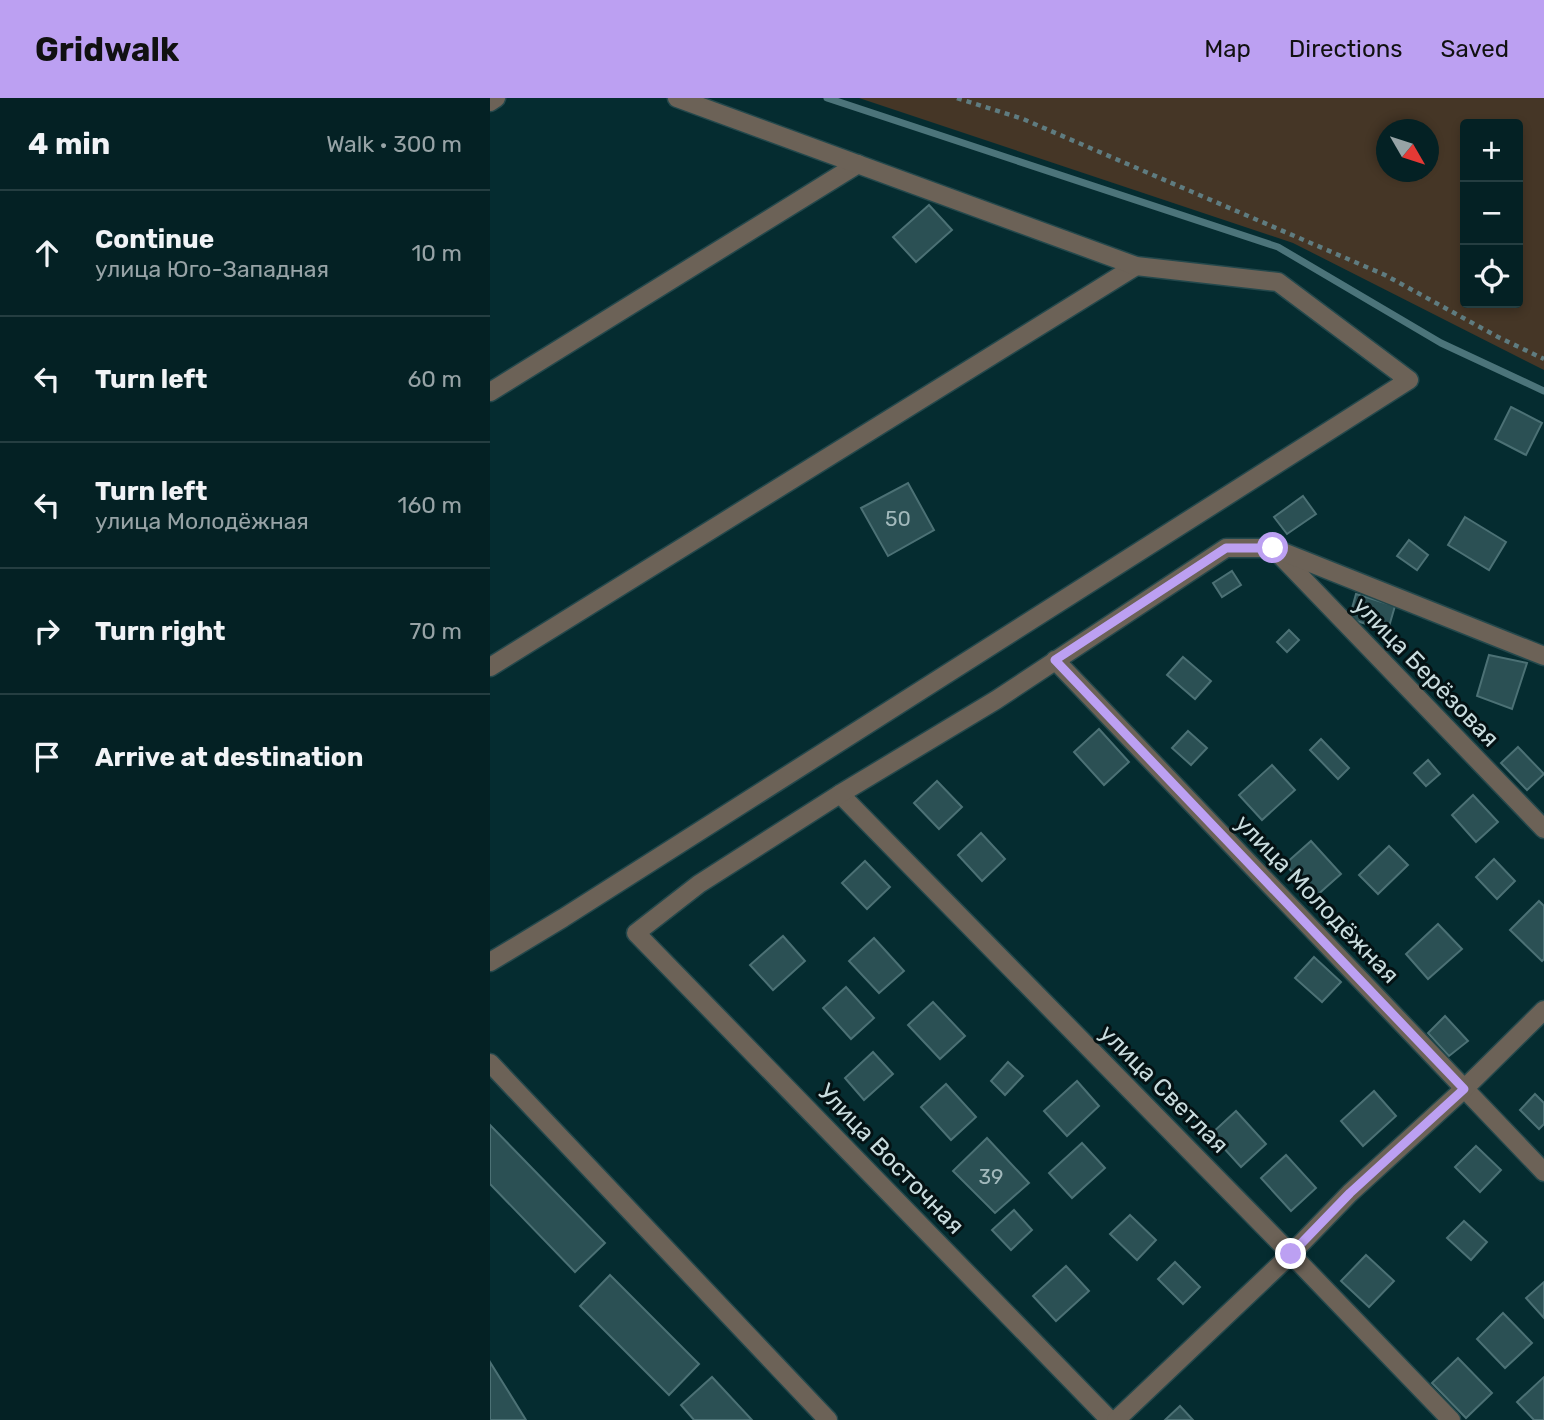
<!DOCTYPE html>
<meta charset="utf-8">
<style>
body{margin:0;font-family:Rubik,sans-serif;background:#0d292c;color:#f1f3f6}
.controls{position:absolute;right:21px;top:21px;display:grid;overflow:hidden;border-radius:7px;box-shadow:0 4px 10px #0003}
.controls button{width:63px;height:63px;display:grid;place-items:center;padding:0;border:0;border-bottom:2px solid #253e41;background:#042124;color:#f1f3f6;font:35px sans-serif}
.compass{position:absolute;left:886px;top:21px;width:63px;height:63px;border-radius:50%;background:#042124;box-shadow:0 4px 10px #0003;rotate:129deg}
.stop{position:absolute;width:21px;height:21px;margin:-16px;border:5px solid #bca0f2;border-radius:50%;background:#fff}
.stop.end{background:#bca0f2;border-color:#fff;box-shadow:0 2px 7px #0008}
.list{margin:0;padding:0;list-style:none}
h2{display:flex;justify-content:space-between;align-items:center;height:91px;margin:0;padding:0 28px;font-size:30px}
h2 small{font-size:23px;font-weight:400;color:#97a3a6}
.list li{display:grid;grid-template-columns:46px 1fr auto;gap:21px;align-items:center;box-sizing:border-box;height:126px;padding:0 28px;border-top:2px solid #253e41}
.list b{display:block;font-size:26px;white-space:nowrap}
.list p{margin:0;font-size:23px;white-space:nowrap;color:#97a3a6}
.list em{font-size:23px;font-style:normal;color:#97a3a6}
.icon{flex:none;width:38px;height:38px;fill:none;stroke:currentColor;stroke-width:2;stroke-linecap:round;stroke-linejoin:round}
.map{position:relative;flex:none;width:1054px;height:1322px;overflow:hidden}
header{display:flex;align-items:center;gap:42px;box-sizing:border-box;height:98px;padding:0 35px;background:#bca0f2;color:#111}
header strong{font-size:33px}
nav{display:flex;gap:38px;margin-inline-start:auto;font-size:24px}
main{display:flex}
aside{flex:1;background:#042124}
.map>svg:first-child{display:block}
.green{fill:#453626;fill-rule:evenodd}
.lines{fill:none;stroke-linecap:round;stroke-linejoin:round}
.stream{stroke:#4c747a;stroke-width:7}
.building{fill:#2b5054;stroke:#4c7175;stroke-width:2}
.minor-casing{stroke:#24484c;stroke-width:21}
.path{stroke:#5f7c80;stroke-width:4.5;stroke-dasharray:5 5;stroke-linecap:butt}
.minor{stroke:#6c6257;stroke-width:18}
.route{stroke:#bca0f2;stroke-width:9}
.labels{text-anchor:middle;stroke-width:6;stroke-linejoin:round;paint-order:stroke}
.number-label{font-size:21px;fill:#a2b9bc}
.street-label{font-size:24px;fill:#c9dcde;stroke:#041214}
</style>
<header>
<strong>Gridwalk</strong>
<nav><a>Map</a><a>Directions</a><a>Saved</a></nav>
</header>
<main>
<aside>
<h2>4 min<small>Walk · 300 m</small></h2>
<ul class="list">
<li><svg class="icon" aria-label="ahead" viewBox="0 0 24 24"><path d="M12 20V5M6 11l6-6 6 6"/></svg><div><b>Continue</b><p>улица Юго-Западная</p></div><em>10 m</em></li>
<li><svg class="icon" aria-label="left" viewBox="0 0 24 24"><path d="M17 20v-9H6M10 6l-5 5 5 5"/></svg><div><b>Turn left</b></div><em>60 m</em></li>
<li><svg class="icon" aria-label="left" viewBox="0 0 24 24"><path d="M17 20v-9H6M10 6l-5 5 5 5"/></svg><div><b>Turn left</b><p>улица Молодёжная</p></div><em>160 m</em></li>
<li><svg class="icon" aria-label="right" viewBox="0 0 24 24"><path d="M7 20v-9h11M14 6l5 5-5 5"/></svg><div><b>Turn right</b></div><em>70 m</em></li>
<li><svg class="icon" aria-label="arrive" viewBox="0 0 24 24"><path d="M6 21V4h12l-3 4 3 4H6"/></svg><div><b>Arrive at destination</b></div></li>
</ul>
</aside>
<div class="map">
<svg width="1054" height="1322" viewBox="0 0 1054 1322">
<rect width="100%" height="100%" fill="#052c30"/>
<path class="green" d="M369,0h685v272l-251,-127zM975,26h53v179h-53zM897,32h42v42h-42z"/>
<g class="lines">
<polyline class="stream" points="337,0 788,149 951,245 1054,293"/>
</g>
<g class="building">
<polygon points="439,107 462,132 426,164 403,139"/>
<polygon points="1021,309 1052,325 1036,357 1005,341"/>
<polygon points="418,385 444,432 398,458 371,410"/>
<polygon points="813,398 826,416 797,436 784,419"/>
<polygon points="975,419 1016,444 999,472 958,447"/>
<polygon points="919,442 938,457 927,472 907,458"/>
<polygon points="742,473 751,487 732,499 723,485"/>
<polygon points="866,496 905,508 898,532 859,521"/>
<polygon points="799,532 809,542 797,554 787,544"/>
<polygon points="999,557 1037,565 1022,611 987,598"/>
<polygon points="693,559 721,583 705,601 677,577"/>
<polygon points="609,631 639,664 614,687 584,654"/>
<polygon points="698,633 717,650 701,667 682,650"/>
<polygon points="831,641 859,670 848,681 820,652"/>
<polygon points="1028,649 1054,676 1037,692 1011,665"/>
<polygon points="938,662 950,676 936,688 924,675"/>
<polygon points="782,667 805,692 772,722 749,697"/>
<polygon points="447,683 472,709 449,731 424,705"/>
<polygon points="983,697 1008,724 986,744 962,717"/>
<polygon points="491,735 515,761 492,783 468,757"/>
<polygon points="821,743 851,776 825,799 795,766"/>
<polygon points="899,748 918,767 888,796 869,777"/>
<polygon points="1004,761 1025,783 1007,801 986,779"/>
<polygon points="375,763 400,789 377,811 352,785"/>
<polygon points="1049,803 1054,808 1054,861 1052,863 1020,832"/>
<polygon points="948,826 972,851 938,881 916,856"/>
<polygon points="293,838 315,863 283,892 260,867"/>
<polygon points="384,840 414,873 389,895 359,863"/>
<polygon points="824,859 851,884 832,904 805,880"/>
<polygon points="356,889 384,920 361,941 333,910"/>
<polygon points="443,904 475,938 450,961 418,927"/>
<polygon points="955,918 978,943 959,958 938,935"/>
<polygon points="383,954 403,976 374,1002 355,980"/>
<polygon points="518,964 533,978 515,997 501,983"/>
<polygon points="587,983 609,1008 577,1038 554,1013"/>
<polygon points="456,986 486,1019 461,1042 431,1009"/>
<polygon points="884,993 906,1018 873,1048 851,1023"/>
<polygon points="1045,996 1054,1005 1054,1026 1049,1031 1030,1012"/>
<polygon points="746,1013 776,1046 751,1069 721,1036"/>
<polygon points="0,1027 115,1145 85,1174 0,1086"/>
<polygon points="497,1040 539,1085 505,1115 463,1073"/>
<polygon points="592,1045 615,1070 582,1100 559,1075"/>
<polygon points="986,1048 1011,1072 990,1094 965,1069"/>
<polygon points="796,1057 826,1090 801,1113 771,1080"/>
<polygon points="524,1112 542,1132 521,1152 502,1132"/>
<polygon points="640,1117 666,1142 647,1162 620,1136"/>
<polygon points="974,1123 997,1144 981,1162 957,1140"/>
<polygon points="876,1157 904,1183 879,1209 851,1183"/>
<polygon points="685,1164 710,1189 693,1206 668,1181"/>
<polygon points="576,1168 599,1193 566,1223 543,1198"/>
<polygon points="120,1177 209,1266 179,1297 90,1208"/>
<polygon points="1054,1184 1054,1220 1036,1200"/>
<polygon points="1013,1215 1042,1245 1015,1270 987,1241"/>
<polygon points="968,1260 1002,1295 976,1320 942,1285"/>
<polygon points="0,1264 36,1322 0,1322"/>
<polygon points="222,1279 262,1322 204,1322 191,1307"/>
<polygon points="1054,1279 1054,1322 1044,1322 1027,1304"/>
<polygon points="690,1308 703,1322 675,1322"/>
</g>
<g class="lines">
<defs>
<g id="minor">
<polyline points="0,4 6,0"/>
<polyline points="0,294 368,66"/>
<polyline points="789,456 1054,731"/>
<polyline points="565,562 1054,1074"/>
<polyline points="0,569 646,168"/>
<polyline points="350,696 801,1156 961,1322"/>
<polyline points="0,864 73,820 919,282 788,184 646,168 187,0"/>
<polyline points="0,965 338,1322"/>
<polyline points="620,1322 146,835 209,786 350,696 506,602 736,450 783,450 1054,558"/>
<polyline points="626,1322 801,1156 860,1095 974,991 1054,912"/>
</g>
</defs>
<use href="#minor" class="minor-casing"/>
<polyline class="path" points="467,0 533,21 895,177 1008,239 1054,261"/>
<use href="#minor" class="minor"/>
</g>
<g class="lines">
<polyline class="route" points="783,450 736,450 565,562 974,991 860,1095 801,1156"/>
</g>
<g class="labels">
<g class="number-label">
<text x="408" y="428">50</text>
<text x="501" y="1086">39</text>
</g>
<g class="street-label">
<text transform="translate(936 574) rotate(46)" y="8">улица Берёзовая</text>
<text transform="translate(827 801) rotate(46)" y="8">улица Молодёжная</text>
<text transform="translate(674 991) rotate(45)" y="8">улица Светлая</text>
<text transform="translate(401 1061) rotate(46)" y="8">Улица Восточная</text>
</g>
</g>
</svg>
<div class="controls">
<button>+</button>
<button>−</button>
<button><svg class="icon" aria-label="locate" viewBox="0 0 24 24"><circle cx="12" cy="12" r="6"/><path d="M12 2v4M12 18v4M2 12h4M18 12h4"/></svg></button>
</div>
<svg class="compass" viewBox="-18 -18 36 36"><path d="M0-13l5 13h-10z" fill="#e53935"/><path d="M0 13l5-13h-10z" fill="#97a3a6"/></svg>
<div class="stop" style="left:783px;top:450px"></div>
<div class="stop end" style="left:801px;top:1156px"></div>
</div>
</main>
